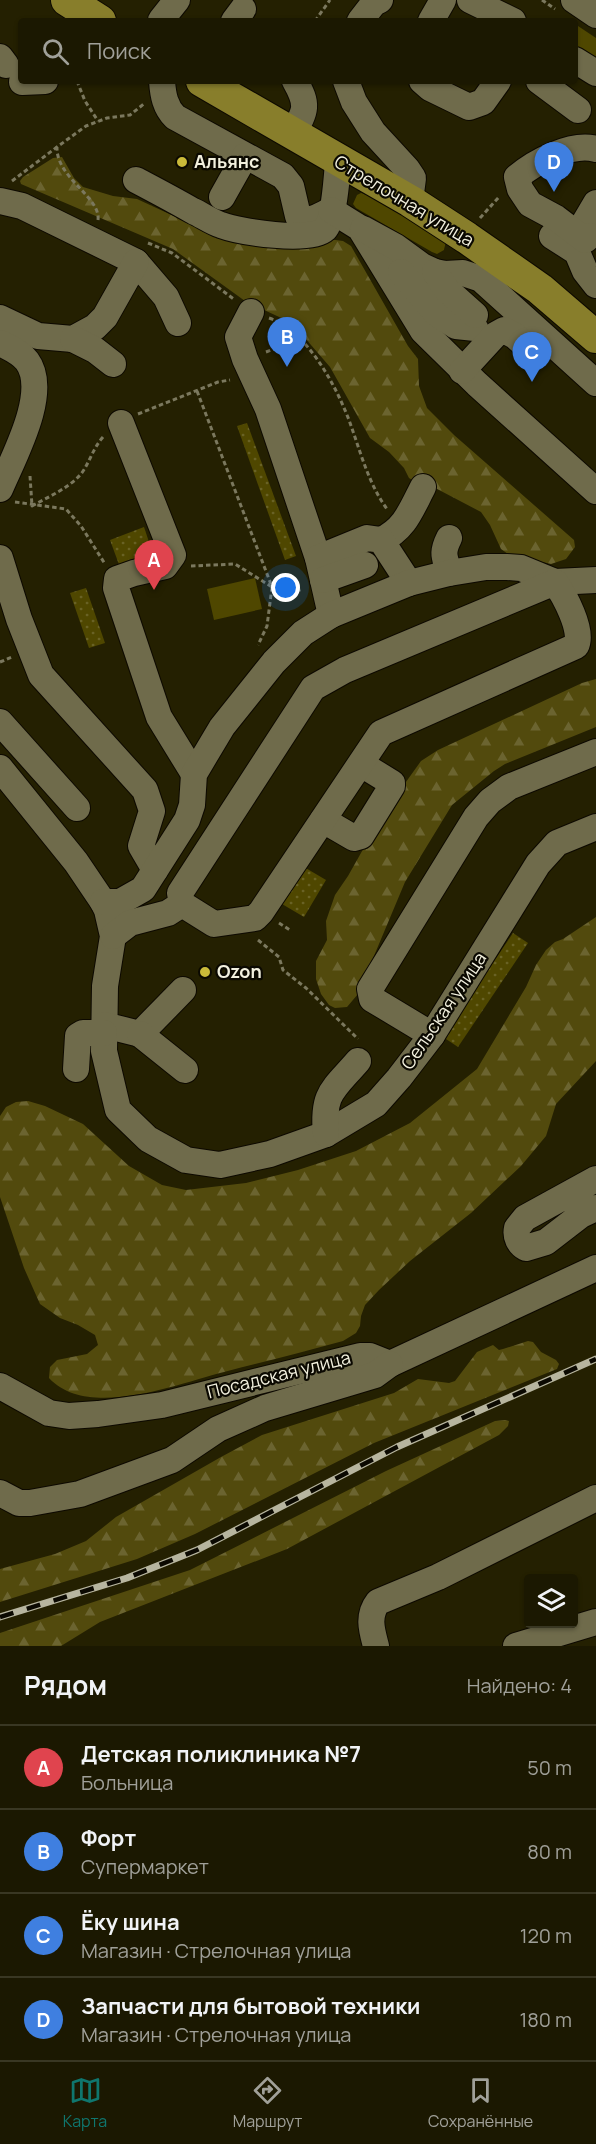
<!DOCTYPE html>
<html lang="ru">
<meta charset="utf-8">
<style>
body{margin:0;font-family:Manrope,sans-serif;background:#24210b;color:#f1f3f6}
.controls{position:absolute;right:18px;bottom:18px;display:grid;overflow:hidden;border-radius:6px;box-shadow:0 2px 4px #0004}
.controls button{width:54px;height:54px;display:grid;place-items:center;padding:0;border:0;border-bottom:2px solid #393723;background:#1b1801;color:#f1f3f6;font:30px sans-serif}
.you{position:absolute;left:286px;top:588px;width:21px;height:21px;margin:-15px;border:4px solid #fff;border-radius:50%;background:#1a73e8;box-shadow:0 0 0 9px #1a73e833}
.badge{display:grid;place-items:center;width:39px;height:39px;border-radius:50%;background:#0f766e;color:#fff;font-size:20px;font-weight:700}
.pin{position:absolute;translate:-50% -50px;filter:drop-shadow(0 2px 3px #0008)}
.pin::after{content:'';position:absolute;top:32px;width:21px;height:18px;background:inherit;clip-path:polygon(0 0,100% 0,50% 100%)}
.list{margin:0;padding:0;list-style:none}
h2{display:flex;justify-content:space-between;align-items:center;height:78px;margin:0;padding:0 24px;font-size:26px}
h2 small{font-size:20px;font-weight:400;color:#a0a099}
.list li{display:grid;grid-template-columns:39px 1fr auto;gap:18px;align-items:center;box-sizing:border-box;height:84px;padding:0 24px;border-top:2px solid #393723}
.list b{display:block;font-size:22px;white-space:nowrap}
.list p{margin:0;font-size:20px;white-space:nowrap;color:#a0a099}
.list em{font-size:20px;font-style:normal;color:#a0a099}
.icon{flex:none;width:33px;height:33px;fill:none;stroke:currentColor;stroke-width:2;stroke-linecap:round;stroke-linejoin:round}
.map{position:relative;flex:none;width:596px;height:1646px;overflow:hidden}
.search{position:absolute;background:#1b1801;box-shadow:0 2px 4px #0004;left:18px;right:18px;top:18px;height:66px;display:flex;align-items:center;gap:15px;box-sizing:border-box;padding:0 21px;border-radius:6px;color:#a0a099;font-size:22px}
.sheet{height:414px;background:#1b1801}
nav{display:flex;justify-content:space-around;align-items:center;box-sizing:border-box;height:84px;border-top:2px solid #393723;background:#1b1801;font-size:16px;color:#a0a099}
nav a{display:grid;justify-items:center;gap:3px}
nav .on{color:#0f766e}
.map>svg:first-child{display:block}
.grass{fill:#4f4700}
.forest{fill:url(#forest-firs)}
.park{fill:url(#park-dots)}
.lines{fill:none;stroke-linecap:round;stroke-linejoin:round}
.minor-casing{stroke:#0d0900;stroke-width:28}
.major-casing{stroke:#0d0900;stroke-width:34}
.path{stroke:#7b785e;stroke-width:3;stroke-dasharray:4.5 3;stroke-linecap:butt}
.minor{stroke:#6f6b4b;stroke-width:26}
.major{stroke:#887e2b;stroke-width:32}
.rail-casing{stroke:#b7b59f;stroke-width:7}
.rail{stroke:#0b0901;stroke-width:4.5;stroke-dasharray:14;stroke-linecap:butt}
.poi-dot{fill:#caba39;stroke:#0b0901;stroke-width:2}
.labels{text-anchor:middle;stroke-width:4.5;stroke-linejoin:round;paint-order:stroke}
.poi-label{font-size:18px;font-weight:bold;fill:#f2f0de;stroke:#0b0901;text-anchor:start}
.street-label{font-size:18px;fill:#f2f0de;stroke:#0b0901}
</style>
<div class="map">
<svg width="596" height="1646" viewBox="0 0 596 1646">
<defs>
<pattern id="forest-firs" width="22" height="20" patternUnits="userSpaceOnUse" patternTransform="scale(1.5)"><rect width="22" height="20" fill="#524a0d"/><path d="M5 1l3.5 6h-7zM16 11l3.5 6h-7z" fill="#6b6430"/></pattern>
<pattern id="park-dots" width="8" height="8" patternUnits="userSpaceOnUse" patternTransform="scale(1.5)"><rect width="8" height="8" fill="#4f4700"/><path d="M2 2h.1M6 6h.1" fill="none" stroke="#696225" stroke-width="1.8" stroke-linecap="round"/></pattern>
</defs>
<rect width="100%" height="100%" fill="#242001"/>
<g class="grass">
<polygon points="575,24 596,38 596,68 575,57"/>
<path d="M361,193c12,3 77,38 83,48 2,4 1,4 0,9l-7,4 -5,-2 -76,-44 -3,-4 4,-9z"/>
<polygon points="255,578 262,609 214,620 207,589"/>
</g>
<g class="forest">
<polygon points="62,157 74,178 83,187 113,196 137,199 217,236 328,239 343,241 351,246 408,346 418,359 419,386 427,408 454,435 574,540 575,547 566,559 551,564 508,554 501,549 490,525 481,512 420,480 414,481 409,478 404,468 389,452 370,438 330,367 292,323 245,301 173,249 21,184 20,181 23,177 53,158"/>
<polygon points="596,679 596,727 505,764 494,771 452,805 405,882 358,994 347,1007 335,1008 329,1005 321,994 316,979 316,961 327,940 326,921 335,895 348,876 383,814 421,761 438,750 582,683"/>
<path d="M596,917v144l-40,43 -10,32 -25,30 -50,47 -61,48 -31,29 -14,15 -4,11 -1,10 -4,7 -13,8c-40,11 -80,21 -119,31 -47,12 -136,48 -175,6l1,-11 7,-7 30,-6 11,-9 -3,-10 -17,-10 -18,-7 -20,-14 -16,-36 -24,-71v-81l6,-9 10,-5 12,-1 17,5 38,18 46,42 33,19 24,5 60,-7 52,-13 58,-19 54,-28 67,-54 49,-82 10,-22 10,-15 9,-8 8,-3z"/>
<polygon points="528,1341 533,1342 541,1352 556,1360 559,1364 557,1369 374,1443 195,1534 137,1559 0,1602 0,1569 55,1554 86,1541 116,1517 221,1457 262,1435 394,1393 418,1379 449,1383 455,1381 477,1352 493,1345 499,1350 503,1349"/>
<polygon points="505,1420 509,1421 508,1426 499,1435 287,1549 100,1622 61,1646 0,1646 0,1633 190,1570 386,1471 495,1421"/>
</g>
<g class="park">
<polygon points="247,423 296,556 285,560 237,426"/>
<polygon points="144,527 154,557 121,570 110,540"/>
<polygon points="86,588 105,643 89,648 70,593"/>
<polygon points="304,867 326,880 304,917 282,904"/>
<polygon points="513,933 528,943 458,1047 443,1037"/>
</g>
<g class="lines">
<defs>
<g id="minor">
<polyline points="470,0 513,21"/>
<polyline points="574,0 596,15"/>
<polyline points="161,20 177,0"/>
<polyline points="234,21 243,9"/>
<polyline points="360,21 374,3 380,0"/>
<polyline points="431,21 443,0"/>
<polyline points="0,57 6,65"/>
<polyline points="575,60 596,73"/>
<path d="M162,81c1,14 3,26 13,36l108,59 8,10 7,30c12,7 22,0 33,-6"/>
<polyline points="346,81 354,102 373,132 407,169 413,178 410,201"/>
<polyline points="422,81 430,88 469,107 483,102 498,81"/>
<polyline points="539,81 578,110"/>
<polyline points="22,82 45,81"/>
<path d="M292,135c14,-25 17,-29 3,-54"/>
<path d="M136,180c19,10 38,20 57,31 9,4 19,11 28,14 19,7 89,18 104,4 9,-9 12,-54 13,-67"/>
<polyline points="222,197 245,156"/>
<polyline points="0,201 22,206 136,262 166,297 178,323"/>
<polyline points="331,210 360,228 423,331 477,384 596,491"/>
<polyline points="583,225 596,203"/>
<polyline points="363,229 396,247 422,266 435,272 445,274 463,273 481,279 596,383"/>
<polyline points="552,236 577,252 585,271 596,285"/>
<path d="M590,236l-5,4 -29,-22 -26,-14 -10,-15 -3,-12c18,-15 55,-35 79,-28"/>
<polyline points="401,272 436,313 456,326 475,328"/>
<polyline points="435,272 447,290 475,315"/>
<polyline points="251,312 238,337 245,359 268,409 318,558 331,615"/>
<polyline points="0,318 38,336 73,339 95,327 105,317 136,262"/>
<polyline points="73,339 95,350 113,364"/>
<path d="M0,343c10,5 20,9 27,18 23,31 -14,97 -27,128"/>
<polyline points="462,371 495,335 504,330 515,336 535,354"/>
<polyline points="121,423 173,555 165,566 134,573 117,579 116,588 159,717 194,774"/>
<path d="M381,540c24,-11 30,-30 42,-53"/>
<polyline points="0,558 19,619 41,675 145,790 152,811 141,846 155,870"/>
<polyline points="318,558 367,538 381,540 409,583"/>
<path d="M449,573c-4,-16 -8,-19 0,-35"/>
<polyline points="323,580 365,565"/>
<polyline points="0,722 77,808"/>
<polyline points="0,768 76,862 103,902 107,910 113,936 105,986 104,1051 118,1110 148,1139 186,1160 220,1165 270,1154 326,1134 376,1104 399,1078 432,1035 538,864 557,843 596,827"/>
<polyline points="323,820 354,838 361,836 392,786 392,783 361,764"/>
<polyline points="103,902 120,902 143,889 187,820 192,805 194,774 222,727 274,662 303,633 331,615 409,583 449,573 486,567 507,567 521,568 555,582 596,580"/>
<path d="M113,936l17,-13 38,-10 14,-9 32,20 41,-6 6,-6 120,-179 195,-87c8,-15 -12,-51 -21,-64l-210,88 -32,18 -133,205 2,11"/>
<polyline points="104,1025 140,1034 183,990"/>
<polyline points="140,1034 185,1070"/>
<polyline points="432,1035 372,999 370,989 476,817 490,801 509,787 596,752"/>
<polyline points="76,1069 78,1036 83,1033 104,1033"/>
<path d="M326,1134c-4,-41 7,-44 32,-73"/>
<path d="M596,1179l-71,39 -8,10c-2,9 2,16 9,20l20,-6 35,-27 15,-7"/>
<polyline points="0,1386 49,1413 69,1416 98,1414 162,1405 360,1356 370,1356 390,1364 596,1268"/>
<polyline points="0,1493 19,1503 30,1503 80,1494 172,1460 218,1429 265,1408 375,1375 390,1364"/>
<path d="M376,1646c-4,-15 -9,-30 2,-44l60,-25 158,-79"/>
<polyline points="516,1646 596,1622"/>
</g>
<g id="major">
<polyline points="67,0 100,21"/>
<polyline points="202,81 410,201 467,238 540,289 596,337"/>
</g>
</defs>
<use href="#minor" class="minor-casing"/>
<use href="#major" class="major-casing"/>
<g class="path">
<polyline points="542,0 555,9"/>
<polyline points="315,21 330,0"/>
<polyline points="77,81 85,101 98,121"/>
<polyline points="12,181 57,147"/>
<polyline points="480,218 499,197"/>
<path d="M98,220c3,-23 -42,-42 -41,-73l29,-21 21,-8 23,-3 15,-12"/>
<polyline points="148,243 172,253 235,300"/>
<path d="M269,318c20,7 33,21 45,37 15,20 26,42 35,65 11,30 19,63 38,89"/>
<polyline points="266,352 301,339"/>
<polyline points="197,391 272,587 267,626 258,645"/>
<polyline points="138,414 218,382 230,380"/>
<path d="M30,476l2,30c16,-9 37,-18 49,-32 9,-12 11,-24 22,-37"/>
<polyline points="15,502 66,509 81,526 105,564"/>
<polyline points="191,566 235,564 272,587 292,592 303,589"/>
<polyline points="0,662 12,657"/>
<polyline points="279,923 290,930"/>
<polyline points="258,940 279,957 283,970 306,988 358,1039"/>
</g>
<use href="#minor" class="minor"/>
<use href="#major" class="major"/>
<defs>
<polyline id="rail" points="0,1617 127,1578 197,1550 397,1447 596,1359"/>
</defs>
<use href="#rail" class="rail-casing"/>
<use href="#rail" class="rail"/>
</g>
<g class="poi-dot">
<circle cx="182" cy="162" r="6"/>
<circle cx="205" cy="972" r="6"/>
</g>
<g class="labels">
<g class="poi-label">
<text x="194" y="168">Альянс</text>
<text x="217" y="978">Ozon</text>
</g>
<g class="street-label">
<text transform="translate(404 201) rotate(31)" y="6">Стрелочная улица</text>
<text transform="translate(444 1011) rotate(-56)" y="6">Сельская улица</text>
<text transform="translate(279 1375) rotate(-14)" y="6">Посадская улица</text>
</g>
</g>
</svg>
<div class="controls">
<button><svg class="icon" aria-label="layers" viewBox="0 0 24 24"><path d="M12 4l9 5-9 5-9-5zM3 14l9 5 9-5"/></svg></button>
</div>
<div class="you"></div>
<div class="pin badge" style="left:154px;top:590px;background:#e0444e">A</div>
<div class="pin badge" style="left:287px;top:367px;background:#3f7fe0">B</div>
<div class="pin badge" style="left:532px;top:382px;background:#3f7fe0">C</div>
<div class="pin badge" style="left:554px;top:192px;background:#3f7fe0">D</div>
<div class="search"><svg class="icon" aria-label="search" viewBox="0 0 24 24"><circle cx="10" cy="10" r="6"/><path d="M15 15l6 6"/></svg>Поиск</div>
</div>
<section class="sheet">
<h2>Рядом<small>Найдено: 4</small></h2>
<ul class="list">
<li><span class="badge" style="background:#e0444e">A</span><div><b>Детская поликлиника №7</b><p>Больница</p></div><em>50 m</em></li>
<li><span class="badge" style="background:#3f7fe0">B</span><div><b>Форт</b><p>Супермаркет</p></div><em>80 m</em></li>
<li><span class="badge" style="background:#3f7fe0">C</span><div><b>Ёку шина</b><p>Магазин · Стрелочная улица</p></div><em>120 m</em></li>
<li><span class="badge" style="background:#3f7fe0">D</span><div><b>Запчасти для бытовой техники</b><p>Магазин · Стрелочная улица</p></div><em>180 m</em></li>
</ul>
</section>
<nav>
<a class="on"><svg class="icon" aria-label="map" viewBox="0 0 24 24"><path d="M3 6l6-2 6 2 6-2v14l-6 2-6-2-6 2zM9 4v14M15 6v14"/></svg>Карта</a>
<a><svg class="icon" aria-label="directions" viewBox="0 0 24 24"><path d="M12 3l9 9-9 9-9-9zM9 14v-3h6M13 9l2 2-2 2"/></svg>Маршрут</a>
<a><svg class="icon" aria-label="saved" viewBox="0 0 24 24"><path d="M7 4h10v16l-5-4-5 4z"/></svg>Сохранённые</a>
</nav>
